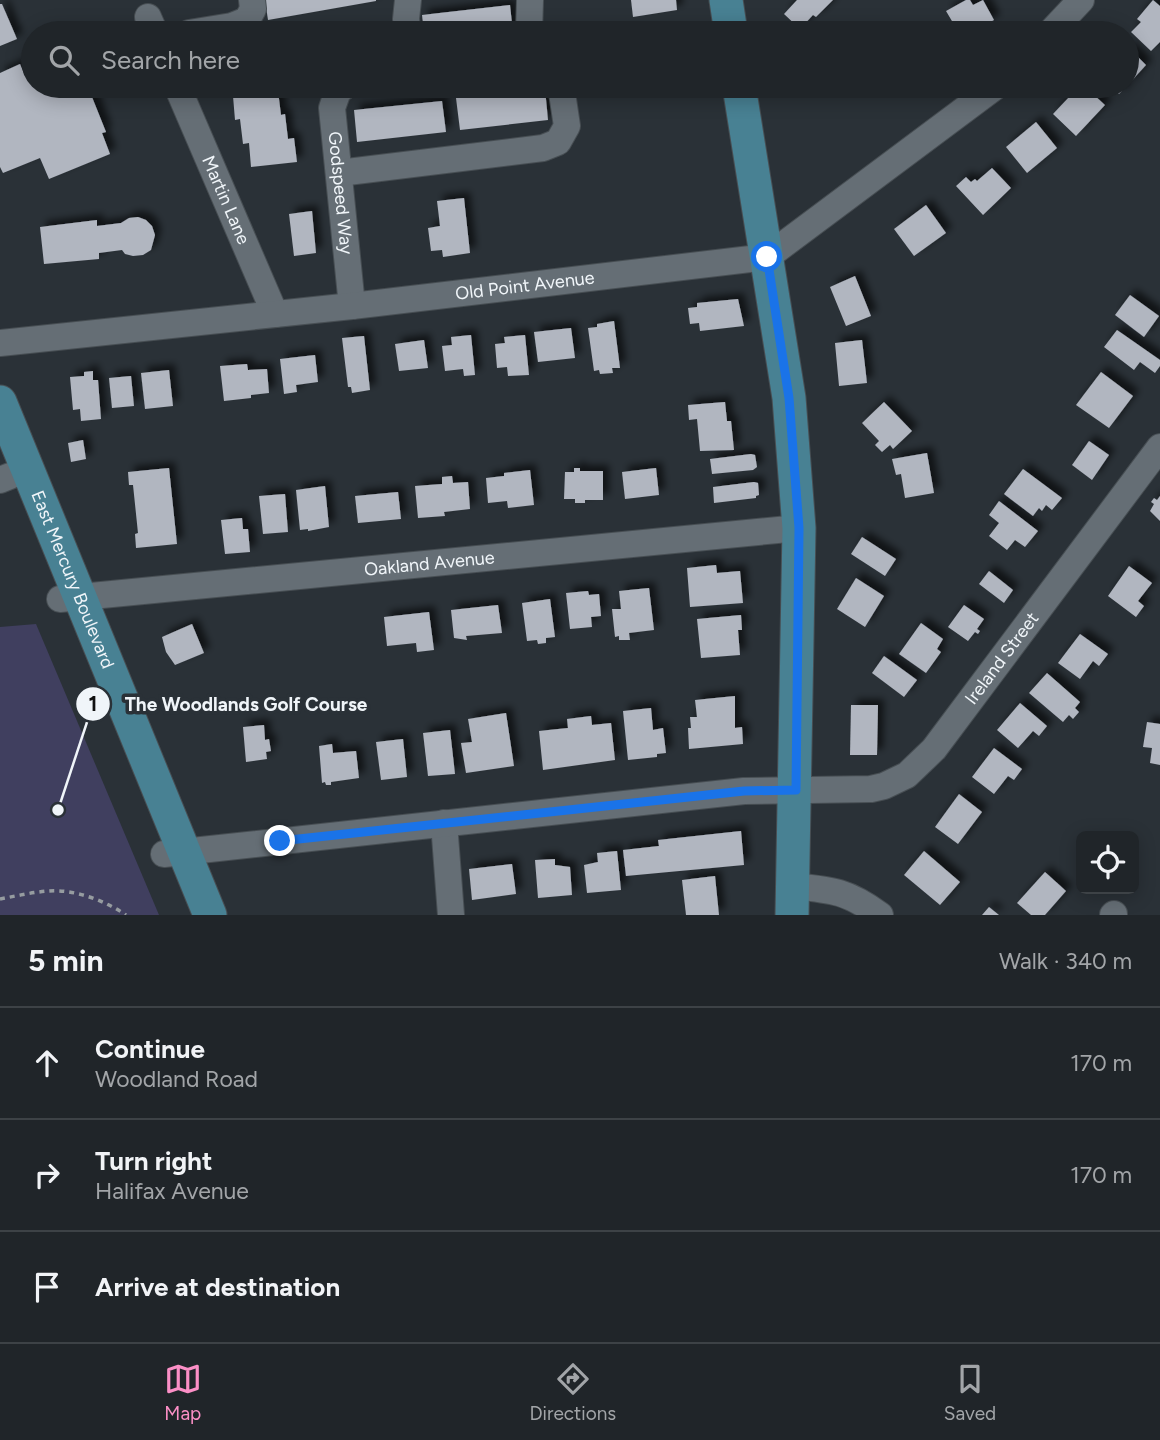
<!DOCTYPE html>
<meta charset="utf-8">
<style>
body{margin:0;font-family:Figtree,sans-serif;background:#2d3135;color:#f1f3f6}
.controls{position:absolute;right:21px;bottom:21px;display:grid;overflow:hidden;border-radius:10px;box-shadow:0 4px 18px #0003}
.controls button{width:63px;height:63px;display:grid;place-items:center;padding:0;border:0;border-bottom:2px solid #3d4246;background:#202529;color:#f1f3f6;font:35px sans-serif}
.stop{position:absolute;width:21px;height:21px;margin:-16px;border:5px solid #1a73e8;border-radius:50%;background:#fff}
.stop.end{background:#1a73e8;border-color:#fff;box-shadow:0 2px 7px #0008}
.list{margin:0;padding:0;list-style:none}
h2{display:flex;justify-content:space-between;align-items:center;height:91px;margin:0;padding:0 28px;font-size:30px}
h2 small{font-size:23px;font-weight:400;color:#a2a5a8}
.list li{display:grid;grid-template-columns:46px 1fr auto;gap:21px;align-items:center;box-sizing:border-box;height:112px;padding:0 28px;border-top:2px solid #3d4246}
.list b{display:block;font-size:26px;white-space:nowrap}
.list p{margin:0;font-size:23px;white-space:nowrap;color:#a2a5a8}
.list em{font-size:23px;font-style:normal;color:#a2a5a8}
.icon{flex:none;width:38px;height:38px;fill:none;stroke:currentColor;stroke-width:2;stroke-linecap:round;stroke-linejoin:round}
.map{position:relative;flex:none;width:1160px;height:915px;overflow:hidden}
.search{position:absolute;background:#202529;box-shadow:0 4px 18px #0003;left:21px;right:21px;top:21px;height:77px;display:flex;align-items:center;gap:18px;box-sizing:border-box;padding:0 24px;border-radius:38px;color:#a2a5a8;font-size:26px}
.sheet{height:427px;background:#202529}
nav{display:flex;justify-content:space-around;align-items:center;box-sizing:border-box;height:98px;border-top:2px solid #3d4246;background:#202529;font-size:19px;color:#a2a5a8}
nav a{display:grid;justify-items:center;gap:4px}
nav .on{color:#fb8fc6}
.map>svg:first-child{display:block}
.green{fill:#403f5f}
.building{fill:#b1b6c0;filter:url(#shadow)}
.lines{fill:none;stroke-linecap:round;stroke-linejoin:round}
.minor-casing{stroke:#474e53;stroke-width:28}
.major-casing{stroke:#474e53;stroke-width:35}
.path{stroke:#969ca0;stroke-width:3.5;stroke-dasharray:5 5;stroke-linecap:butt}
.minor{stroke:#656e75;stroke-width:26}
.major{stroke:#488193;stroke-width:33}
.route{stroke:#1a73e8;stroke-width:9}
.labels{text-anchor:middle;stroke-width:7;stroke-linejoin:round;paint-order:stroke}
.street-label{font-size:18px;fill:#f0f5f9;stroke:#2a3137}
.leader{fill:none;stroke:#f0f5f9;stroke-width:2.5}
.callout-dot{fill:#f0f5f9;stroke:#2a3137;stroke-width:2.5}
.mark-label{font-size:21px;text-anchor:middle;font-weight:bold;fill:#111}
.callout-label{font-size:19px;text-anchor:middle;font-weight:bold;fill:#f0f5f9;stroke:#2a3137;stroke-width:7;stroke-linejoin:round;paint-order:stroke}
</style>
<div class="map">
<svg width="1160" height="915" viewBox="0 0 1160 915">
<defs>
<filter id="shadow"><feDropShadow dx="6" dy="-6" stdDeviation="3.5" flood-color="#0009"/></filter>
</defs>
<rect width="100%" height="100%" fill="#2a3137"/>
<polygon class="green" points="36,624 159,915 0,915 0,627"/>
<g class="building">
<polygon points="265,0 376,0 376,1 268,20"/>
<polygon points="631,0 676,0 677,10 633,17"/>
<polygon points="797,0 833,0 816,17 813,15 800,29 784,14"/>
<polygon points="966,0 970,0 973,5 983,0 994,20 973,32 971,27 959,33 946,11"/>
<polygon points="1153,0 1160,6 1160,42 1151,51 1131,32 1141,22 1137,19"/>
<polygon points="0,4 2,4 17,39 0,46"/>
<polygon points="510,5 513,33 424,33 422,15"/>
<polygon points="1127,46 1146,65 1127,86"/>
<polygon points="20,64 25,76 33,73 33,86 40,86 42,89 50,86 66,86 69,94 88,87 106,132 102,133 110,154 49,179 40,158 3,173 0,167 0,73"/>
<polygon points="226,86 272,86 273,92 278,91 281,115 285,114 288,139 294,138 297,162 251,167 249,143 243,144 240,119 235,120 233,96 227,97"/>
<polygon points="1071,86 1084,86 1105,105 1076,136 1053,114 1071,95 1067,91"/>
<polygon points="1110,86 1127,86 1119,94"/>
<polygon points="545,89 548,120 460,130 456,98"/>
<polygon points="442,101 446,132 357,142 354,110"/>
<polygon points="1036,122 1057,148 1027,173 1006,147"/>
<polygon points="992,168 1011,188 983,215 956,186 966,177 971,182 975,179 977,181"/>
<polygon points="464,198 470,253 443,257 442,250 431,251 428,228 440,226 437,201"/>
<polygon points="926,205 946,233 914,256 894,229"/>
<polygon points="312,211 316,253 294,256 289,214"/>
<polygon points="138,217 146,220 152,226 155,235 151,250 143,255 133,256 125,254 122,250 99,253 99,259 44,264 40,227 97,220 97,226 121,223 129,218"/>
<polygon points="855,276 871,316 846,326 830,287"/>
<polygon points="1130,295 1159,316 1144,337 1115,315"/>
<polygon points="738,299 744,326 700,331 699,323 690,324 688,308 697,307 697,303"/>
<polygon points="614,321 620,368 612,368 613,373 600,374 599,370 594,371 588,328 597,327 597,324"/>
<polygon points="571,328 575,358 538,362 534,332"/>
<polygon points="1117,330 1160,360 1160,366 1155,373 1140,362 1134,370 1104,347"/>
<polygon points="471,335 475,375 464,376 463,369 445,371 442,346 452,345 451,337"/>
<polygon points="525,335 529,375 508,376 507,367 497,368 495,344 505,343 504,337"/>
<polygon points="364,336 370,390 352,393 351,387 348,387 342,338"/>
<polygon points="424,340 428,368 399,371 395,344"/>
<polygon points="862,340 867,383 839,386 835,343"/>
<polygon points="315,355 318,382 296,385 297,392 284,394 280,359"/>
<polygon points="247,364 248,370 267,369 269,393 251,395 251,398 224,401 220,366"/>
<polygon points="169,370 173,406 145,409 141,373"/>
<polygon points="93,371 93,380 98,380 101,419 81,421 80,409 73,410 70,377 84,376 84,372"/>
<polygon points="1101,372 1133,396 1109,428 1076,405"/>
<polygon points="131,376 134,406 112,408 109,378"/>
<polygon points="725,402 727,421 731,421 734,450 700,451 697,419 689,420 688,405"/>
<polygon points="884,402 912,431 893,449 890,445 882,452 875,445 879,441 862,423"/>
<polygon points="83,440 86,459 71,462 68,443"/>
<polygon points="1089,441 1109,455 1092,480 1072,465"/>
<polygon points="927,453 934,493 905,498 901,474 896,475 892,459"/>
<polygon points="751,454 755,455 757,467 753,470 712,474 710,459"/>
<polygon points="169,468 177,544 136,548 135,534 138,533 133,485 129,485 128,472"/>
<polygon points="574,468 580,468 580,471 603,471 603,500 585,500 585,503 575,503 575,499 564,499 565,472 574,472"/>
<polygon points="656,468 659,495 625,499 622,472"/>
<polygon points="1023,469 1062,498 1052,510 1046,505 1042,511 1039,508 1033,516 1004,494"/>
<polygon points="530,470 534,505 508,508 507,501 488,503 486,478 504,476 504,473"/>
<polygon points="452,476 453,483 468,482 470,509 444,512 445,516 418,518 415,486 442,484 442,477"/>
<polygon points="754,482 758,483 759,495 756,496 756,498 714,503 713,487"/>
<polygon points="325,486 329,527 308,531 308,529 300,530 296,490"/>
<polygon points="398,492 401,519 358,523 355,496"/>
<polygon points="285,494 288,532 263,534 259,496"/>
<polygon points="1160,496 1160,521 1150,511 1154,504 1151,502 1154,498 1157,500"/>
<polygon points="999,501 1038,531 1025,547 1015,540 1007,550 989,536 999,523 989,515"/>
<polygon points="242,518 243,529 248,529 250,552 225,554 221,520"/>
<polygon points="862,537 896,559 885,576 851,554"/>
<polygon points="716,565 717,573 740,571 743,603 690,607 687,568"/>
<polygon points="1129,566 1152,583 1138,601 1144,606 1136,617 1108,596"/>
<polygon points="989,571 1013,590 1004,603 979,584"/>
<polygon points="856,578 884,596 865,627 837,609"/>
<polygon points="649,588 654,630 629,633 630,640 619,640 619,636 615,637 612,609 621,609 619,591"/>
<polygon points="588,591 589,595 599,594 601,616 591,617 592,627 570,629 566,593"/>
<polygon points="550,599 555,637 546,638 546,643 538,644 537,640 527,641 522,603"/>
<polygon points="498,605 502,633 466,636 467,640 454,638 451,610"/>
<polygon points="964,605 984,619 977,629 980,631 978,634 975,632 968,641 948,627"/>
<polygon points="429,612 434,650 417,652 416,643 387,646 384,617"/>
<polygon points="741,615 742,630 738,630 740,655 701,658 697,619"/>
<polygon points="921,623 943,639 937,649 941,652 926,673 899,654"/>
<polygon points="192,624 204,653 175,665 166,652 162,637"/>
<polygon points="1080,634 1108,654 1099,666 1093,661 1080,679 1058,663"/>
<polygon points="884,656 917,680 904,697 872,673"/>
<polygon points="1047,673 1080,702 1075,708 1079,712 1073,719 1069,715 1063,722 1029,693"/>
<polygon points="735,696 735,728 742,727 743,744 689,749 688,728 691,728 690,717 697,717 695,700"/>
<polygon points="1020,703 1047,726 1039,736 1033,731 1018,748 997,730"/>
<polygon points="851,705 878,705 877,755 850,755"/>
<polygon points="651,708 653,730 663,728 666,753 657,754 657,757 628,760 623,711"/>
<polygon points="506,713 514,766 466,773 461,743 472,742 468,719"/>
<polygon points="591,716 592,725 611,723 615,760 543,770 539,731 568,728 567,719"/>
<polygon points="1147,722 1160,724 1160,765 1150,763 1152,748 1143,747"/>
<polygon points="264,725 265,740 269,739 271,751 266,752 267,759 246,762 243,727"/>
<polygon points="450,730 455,774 428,776 423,733"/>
<polygon points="403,739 407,777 381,780 376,742"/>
<polygon points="332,744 333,753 356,751 359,778 331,782 331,785 326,785 325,782 322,783 319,746"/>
<polygon points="994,748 1022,769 1014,780 1008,776 994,794 972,777"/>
<polygon points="959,794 982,812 958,844 935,827"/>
<polygon points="741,831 744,865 626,876 623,850 659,846 658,840"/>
<polygon points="617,851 621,890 587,893 584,865 598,862 597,853"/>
<polygon points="924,851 960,882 940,905 904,875"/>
<polygon points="555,859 555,865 570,867 572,895 538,898 535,860"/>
<polygon points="512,864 516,894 472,900 469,869"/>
<polygon points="1045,872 1066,891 1045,915 1031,915 1017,903"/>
<polygon points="715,876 719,915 686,915 682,880"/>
<polygon points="989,907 999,915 982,915"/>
</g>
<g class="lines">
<defs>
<g id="minor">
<polyline points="148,17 155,33"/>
<polyline points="189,33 232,26 247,20 253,9 252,0"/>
<polyline points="408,33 406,19 408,0"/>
<polyline points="529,33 530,0"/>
<polyline points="1050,33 1081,0"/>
<path id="s1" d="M177,86l98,228"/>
<path id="s2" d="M345,86l-7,5 -6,17 20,198"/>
<polyline points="339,173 543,148 558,142 567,126 561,86"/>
<path id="s3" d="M0,343l352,-37 415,-49 229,-171"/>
<polyline points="0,480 10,476"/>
<path id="s4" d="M60,599l739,-71"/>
<polyline points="444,823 451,915"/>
<path id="s5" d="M164,854l580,-63 127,-2 13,-3 23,-11 27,-26 226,-302"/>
<path d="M793,886c40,4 54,5 87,29"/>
<polyline points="1113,915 1114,914"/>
</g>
<g id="major">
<polyline points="726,0 731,33"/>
<polyline points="739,86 789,398 799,528 792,915"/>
<path id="s6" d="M0,402l210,513"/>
</g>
</defs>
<use href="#minor" class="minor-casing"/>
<use href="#major" class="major-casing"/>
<path class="path" d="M0,899c16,-3 33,-7 49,-8 25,-2 57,10 77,24"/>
<use href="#minor" class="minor"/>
<use href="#major" class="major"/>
</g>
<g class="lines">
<polyline class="route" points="280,841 744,791 796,790 799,528 789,398 767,257"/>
</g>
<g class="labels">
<g class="street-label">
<text dy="6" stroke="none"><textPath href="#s2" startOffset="112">Godspeed Way</textPath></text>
<text dy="6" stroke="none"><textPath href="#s1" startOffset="124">Martin Lane</textPath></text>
<text dy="6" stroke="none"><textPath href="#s3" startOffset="528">Old Point Avenue</textPath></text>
<text dy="6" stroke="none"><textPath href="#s4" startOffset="371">Oakland Avenue</textPath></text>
<text dy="6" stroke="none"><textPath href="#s6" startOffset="192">East Mercury Boulevard</textPath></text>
<text dy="6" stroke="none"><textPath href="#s5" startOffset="900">Ireland Street</textPath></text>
</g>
</g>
<path class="leader" d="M58 810L93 704"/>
<g class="callout-dot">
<circle cx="58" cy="810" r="7"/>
<circle cx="93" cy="704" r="18"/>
</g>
<g class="mark-label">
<text x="93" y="711">1</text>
</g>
<g class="callout-label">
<text x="246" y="711">The Woodlands Golf Course</text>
</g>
</svg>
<div class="controls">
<button><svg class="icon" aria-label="locate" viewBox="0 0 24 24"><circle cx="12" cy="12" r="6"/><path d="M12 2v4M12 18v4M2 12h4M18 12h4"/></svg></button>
</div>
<div class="stop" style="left:767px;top:257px"></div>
<div class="stop end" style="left:280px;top:841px"></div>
<div class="search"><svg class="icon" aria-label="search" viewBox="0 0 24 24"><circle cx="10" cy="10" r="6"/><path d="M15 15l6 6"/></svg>Search here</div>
</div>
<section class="sheet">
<h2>5 min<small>Walk · 340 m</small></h2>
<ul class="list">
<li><svg class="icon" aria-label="ahead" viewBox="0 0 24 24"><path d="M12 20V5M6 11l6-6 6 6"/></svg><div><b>Continue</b><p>Woodland Road</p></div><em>170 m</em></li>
<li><svg class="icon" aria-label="right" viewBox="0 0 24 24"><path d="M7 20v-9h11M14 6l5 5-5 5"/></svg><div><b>Turn right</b><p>Halifax Avenue</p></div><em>170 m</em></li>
<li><svg class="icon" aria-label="arrive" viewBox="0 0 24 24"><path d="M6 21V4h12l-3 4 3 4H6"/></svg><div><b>Arrive at destination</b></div></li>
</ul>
</section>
<nav>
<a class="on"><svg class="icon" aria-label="map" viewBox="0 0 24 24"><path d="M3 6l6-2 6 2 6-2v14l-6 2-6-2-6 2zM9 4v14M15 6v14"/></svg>Map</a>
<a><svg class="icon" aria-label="directions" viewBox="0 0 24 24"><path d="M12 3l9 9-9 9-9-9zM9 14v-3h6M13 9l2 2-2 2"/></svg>Directions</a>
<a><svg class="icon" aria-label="saved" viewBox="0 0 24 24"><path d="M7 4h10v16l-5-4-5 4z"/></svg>Saved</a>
</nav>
